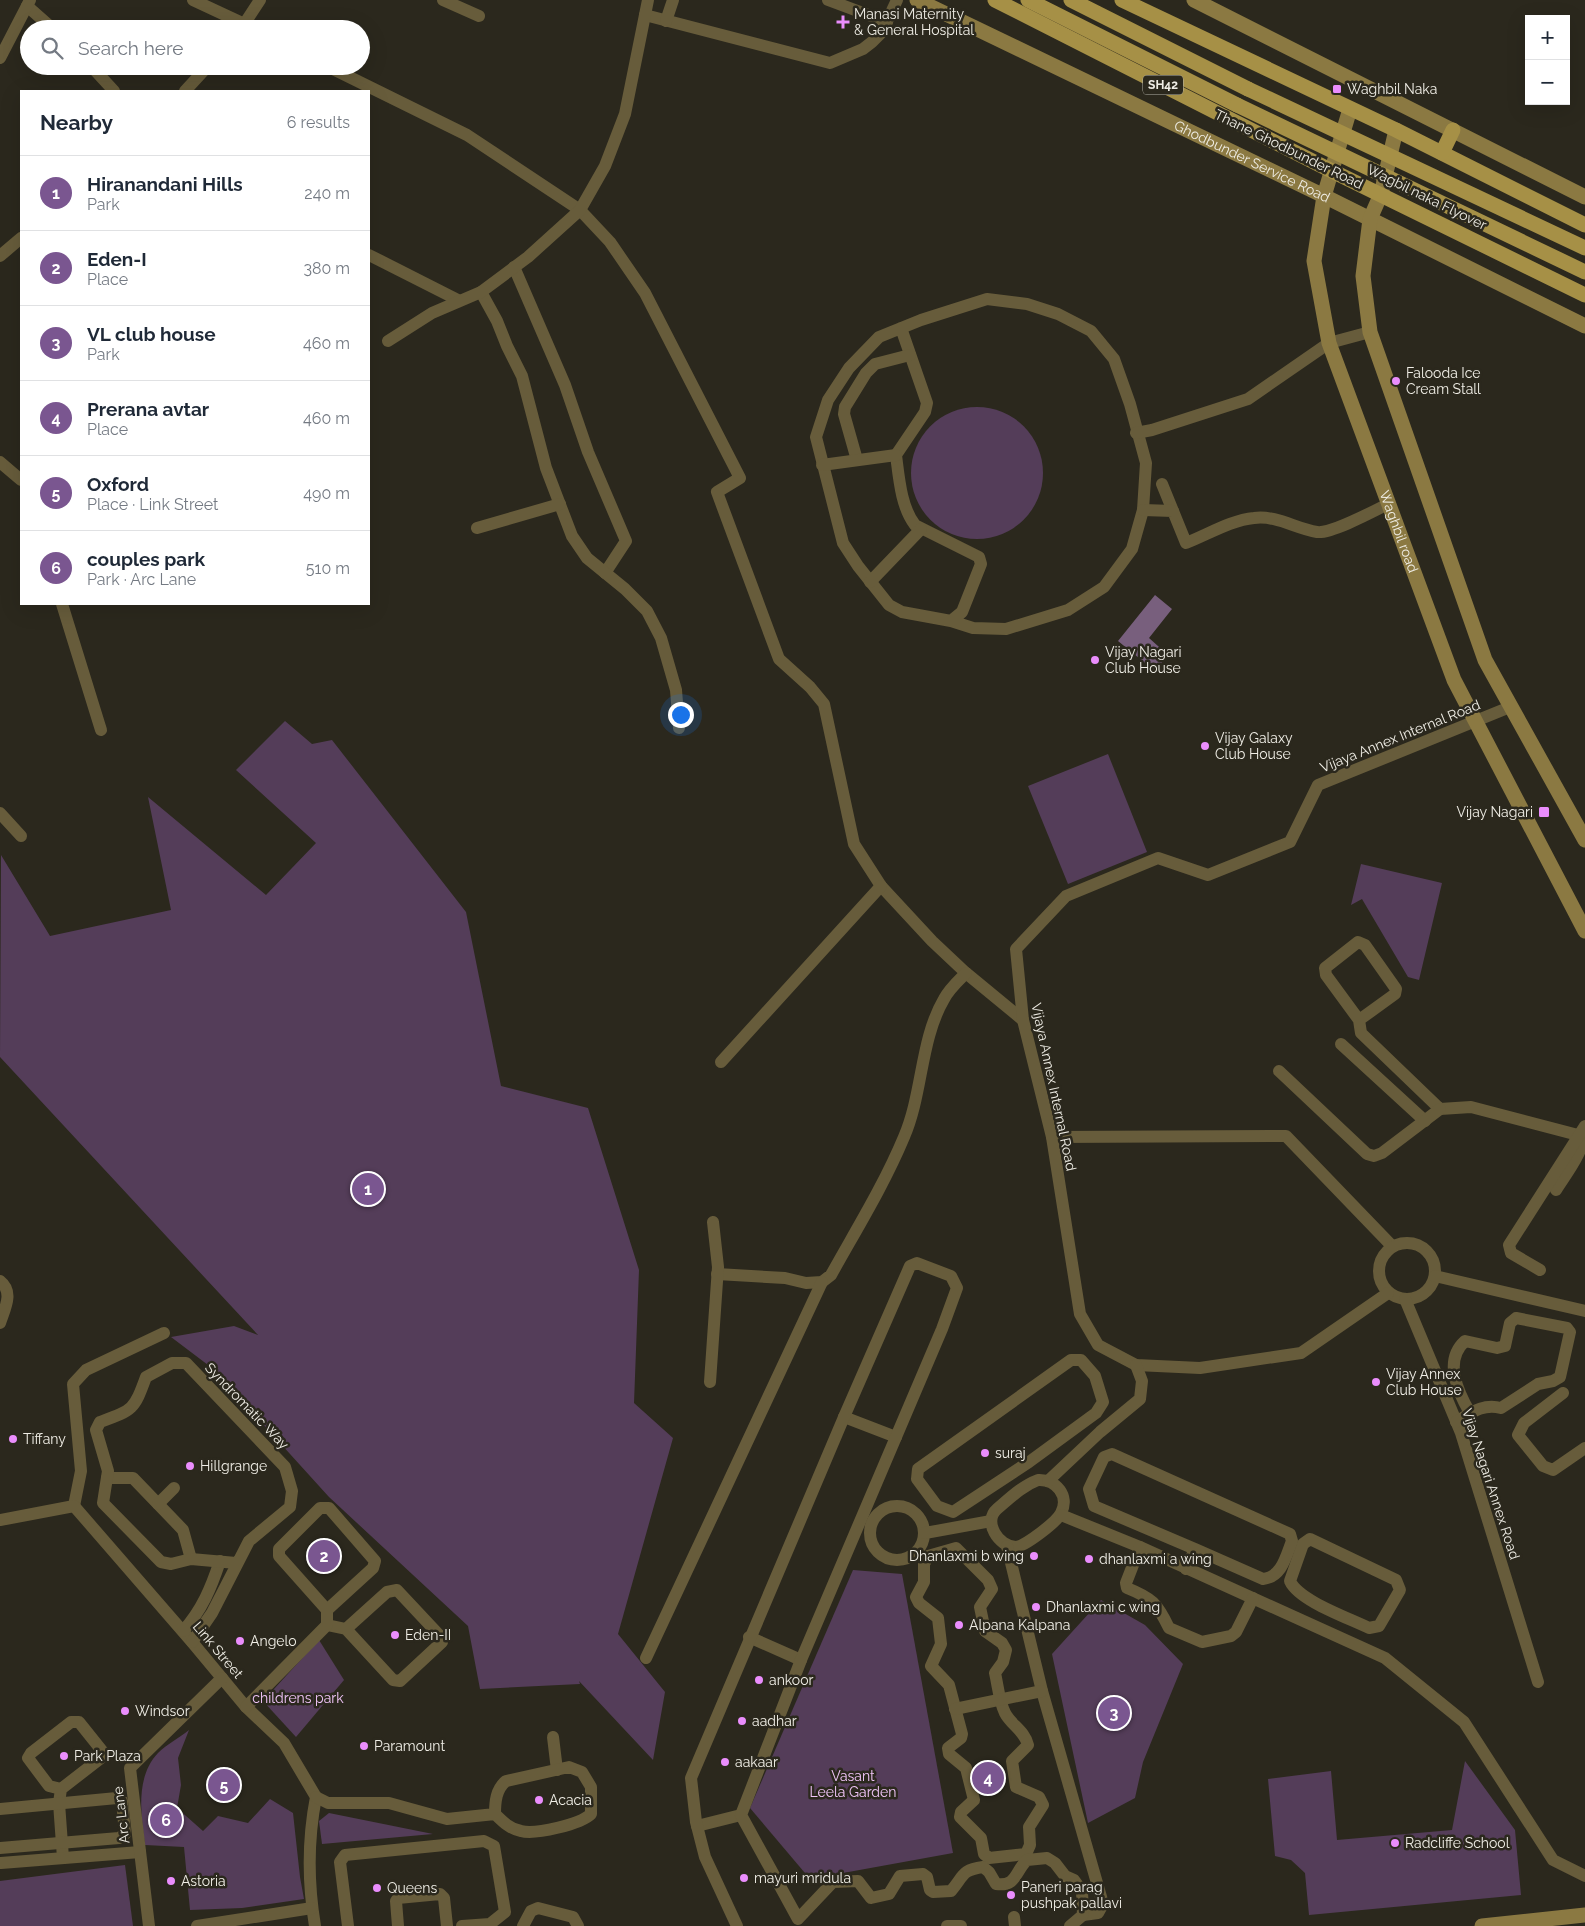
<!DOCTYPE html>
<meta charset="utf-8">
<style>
body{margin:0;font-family:Raleway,sans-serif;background:#f6f6f7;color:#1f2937}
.controls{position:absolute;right:15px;top:15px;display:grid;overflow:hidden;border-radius:0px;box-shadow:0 5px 20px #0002}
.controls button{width:45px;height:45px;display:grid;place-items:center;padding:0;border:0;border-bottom:1px solid #e0e1e3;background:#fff;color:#1f2937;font:25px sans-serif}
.you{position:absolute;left:680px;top:714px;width:18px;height:18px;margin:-12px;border:4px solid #fff;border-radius:50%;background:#1a73e8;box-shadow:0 0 0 8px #1a73e833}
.badge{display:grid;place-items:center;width:32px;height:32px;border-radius:50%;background:#7a5690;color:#fff;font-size:16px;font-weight:700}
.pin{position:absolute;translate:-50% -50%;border:2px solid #fff;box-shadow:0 1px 5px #0006}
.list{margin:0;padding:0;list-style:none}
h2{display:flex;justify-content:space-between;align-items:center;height:65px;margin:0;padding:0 20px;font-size:21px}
h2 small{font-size:16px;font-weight:400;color:#747a83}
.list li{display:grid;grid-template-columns:32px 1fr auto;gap:15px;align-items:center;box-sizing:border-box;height:75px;padding:0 20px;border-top:1px solid #e0e1e3}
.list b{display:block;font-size:19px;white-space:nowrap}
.list p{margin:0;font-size:16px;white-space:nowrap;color:#747a83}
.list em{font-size:16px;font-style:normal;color:#747a83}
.icon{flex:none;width:28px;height:28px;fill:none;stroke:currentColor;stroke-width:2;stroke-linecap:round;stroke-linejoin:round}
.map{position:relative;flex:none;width:1585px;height:1926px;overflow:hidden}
.search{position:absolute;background:#fff;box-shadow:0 5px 20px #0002;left:20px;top:20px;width:350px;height:55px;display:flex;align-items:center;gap:12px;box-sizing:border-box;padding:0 18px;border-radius:28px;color:#747a83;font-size:19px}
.panel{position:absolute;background:#fff;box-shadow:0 5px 20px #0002;left:20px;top:90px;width:350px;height:515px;border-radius:0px}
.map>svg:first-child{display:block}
.green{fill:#543d59}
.water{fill:#785f7d}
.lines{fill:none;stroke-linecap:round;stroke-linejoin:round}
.street{stroke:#675c3b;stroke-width:12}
.secondary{stroke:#8b7942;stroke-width:15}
.primary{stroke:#a69046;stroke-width:15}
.primary-bridge{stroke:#a69046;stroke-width:15}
.poi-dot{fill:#ea8dfc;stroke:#2b281d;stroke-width:2}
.labels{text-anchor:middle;stroke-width:5;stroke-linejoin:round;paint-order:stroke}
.shield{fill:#2b281d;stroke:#b5b3aa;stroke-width:1}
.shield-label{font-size:12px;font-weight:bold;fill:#f0eee6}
.poi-label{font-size:14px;fill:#f0eee6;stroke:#2b281d;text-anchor:start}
.street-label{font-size:14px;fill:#f0eee6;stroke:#2b281d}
.park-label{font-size:14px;fill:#f1c5f9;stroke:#2b281d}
</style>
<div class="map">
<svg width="1585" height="1926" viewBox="0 0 1585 1926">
<rect width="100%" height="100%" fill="#2b281d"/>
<g class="green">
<circle cx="977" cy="473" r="66"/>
<polygon points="285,721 312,744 332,740 466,912 501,1086 588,1108 639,1270 634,1403 673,1438 618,1634 665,1692 653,1760 579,1681 580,1684 480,1689 468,1626 329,1497 212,1368 171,1337 234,1326 258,1335 0,1057 1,855 50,936 171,910 148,797 266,895 316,843 236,770"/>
<polygon points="1108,754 1147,852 1068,884 1028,786"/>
<polygon points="1361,864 1442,883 1419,980 1408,977 1362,899 1351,905"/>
<polygon points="853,1570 902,1574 953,1853 810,1879 750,1808"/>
<polygon points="1101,1600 1145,1625 1183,1664 1143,1762 1135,1798 1088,1823 1052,1654"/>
<polygon points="319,1640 344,1680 296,1737 263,1701"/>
<path d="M189,1730l-11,28 3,27 -4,23 26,23 15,-15 30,7 22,-24 23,14 7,64 4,22 -62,9 -52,2 -6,-63 -39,-2c-4,-29 -10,-68 13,-92 9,-9 21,-15 31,-23z"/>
<polygon points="1465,1761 1515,1830 1521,1895 1309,1915 1305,1873 1291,1860 1275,1856 1268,1779 1331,1771 1337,1840 1452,1830"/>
<polygon points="329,1813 433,1834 322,1844 319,1821"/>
<polygon points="125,1865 133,1926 0,1926 0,1881"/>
</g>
<polygon class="water" points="1155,595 1172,609 1149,638 1168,655 1155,671 1118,641"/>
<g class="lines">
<g class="street">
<polyline points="193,0 255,29"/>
<polyline points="443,0 479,16"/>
<polyline points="828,0 887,22"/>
<polyline points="27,6 53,29"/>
<polyline points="645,15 830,63 863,49 872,42 882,32 897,0"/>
<polyline points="666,21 673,0"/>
<polyline points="241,29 260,0"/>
<polyline points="0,58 30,0"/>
<polyline points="91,66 114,91"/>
<polyline points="327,66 467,135 580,210 610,242 645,293 740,478 717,492 779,659 810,687 824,704 854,844 881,886 932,941 966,973 1023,1020"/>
<polyline points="185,91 208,66"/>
<polyline points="369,255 458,300"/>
<polyline points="0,256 21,238"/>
<polyline points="514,267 565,385 588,452 626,541 605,573"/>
<polyline points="481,292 497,321 507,346 522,376 546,468 572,536 587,558 625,589 647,611 661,638 676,690 679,728"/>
<path d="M901,328l26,75 -2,9 -29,43c3,23 5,52 19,70l64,32 2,7 -19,48 -11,9 -49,-9 -13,-7 -31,-39 -15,-23 -27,-106 12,-37 21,-32 30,-31 42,-17 66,-21 40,5 31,10 33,17 23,28 16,45 16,59 -3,47 -11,39 -28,38 -36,23 -62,19 -33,-1 -22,-7"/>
<polyline points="388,341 432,313 481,292 528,257 580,210 605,166 625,114 648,0"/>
<polyline points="1136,433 1152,430 1248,399 1329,343 1370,332"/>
<polyline points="857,460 844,414 845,407 866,373 875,364 910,355"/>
<polyline points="0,462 21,480"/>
<polyline points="822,465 896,455"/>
<polyline points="1162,484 1173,511"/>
<path d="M1143,510l30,1 13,32c21,-8 45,-23 68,-25 23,-3 42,11 63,14 14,2 57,-21 71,-28"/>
<polyline points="477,528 560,504"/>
<polyline points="870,582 921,529"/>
<polyline points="62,604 101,730"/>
<polyline points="0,813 21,836"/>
<polyline points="1359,1020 1395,994 1396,989 1365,945 1358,942 1325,968 1326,975 1359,1020 1361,1033 1440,1109 1471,1107 1578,1135"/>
<polyline points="1341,1044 1425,1121"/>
<polyline points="721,1062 881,886"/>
<polyline points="1279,1071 1367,1154 1374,1156 1382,1153 1440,1109"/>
<polyline points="1052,1137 1286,1136 1392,1246"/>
<path d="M1556,1190c12,-19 28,-38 29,-61"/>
<circle cx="1407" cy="1271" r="28"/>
<polyline points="1540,1270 1511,1253 1509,1245 1585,1126"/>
<path d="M717,1274l68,4 21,5 16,-1 9,-7c25,-45 53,-90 73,-138 19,-44 16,-97 40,-138 5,-10 14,-18 22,-26"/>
<polyline points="1435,1276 1585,1311"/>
<path d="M0,1281c14,11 5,27 0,42"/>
<polyline points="1388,1293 1301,1353 1200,1368 1136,1365 1098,1345 1080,1314 1052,1137 1023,1020 1016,949 1066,896 1158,858 1208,875 1290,842 1318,785 1510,707"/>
<polyline points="1405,1299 1461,1433 1538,1682"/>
<polygon points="1071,1360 1081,1360 1095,1376 1103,1402 1096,1413 1029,1462 953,1512 937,1506 917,1479 918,1469"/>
<polyline points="710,1382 718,1267 713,1222"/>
<polyline points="1563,1393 1524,1423 1518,1435 1543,1466 1553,1470 1585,1448"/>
<polyline points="844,1417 896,1437"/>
<path d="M1456,1422c15,-9 27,-19 45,-14l37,-24 15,-3 7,-4 10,-45 -3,-4 -51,-10 -6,5 -5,23 -8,2 -32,-7c-22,20 -7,51 5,72"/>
<polyline points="107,1478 133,1478 183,1530 191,1559"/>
<path d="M1038,1480c18,-1 32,16 23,33 -4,9 -36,33 -45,34 -18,0 -33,-26 -19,-38 13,-11 25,-23 41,-29z"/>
<polyline points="1048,1481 1100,1432 1140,1399 1142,1381 1136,1365"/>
<polyline points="158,1504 174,1488"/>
<polyline points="74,1506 81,1471 73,1384 86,1370 164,1333"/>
<circle cx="897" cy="1533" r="27"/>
<polyline points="1061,1515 1140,1547 1385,1658 1464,1722 1553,1860 1585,1876"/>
<path d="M0,1520l74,-14 118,136 54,65 38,36 32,54c-8,41 -8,87 -1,129"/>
<polyline points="925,1533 991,1521"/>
<path d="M1310,1539l86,41 4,10 -21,36 -10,2c-20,-10 -70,-27 -79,-47l13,-37z"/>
<polyline points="1007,1546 1042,1691 1103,1904 1098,1913 1083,1915"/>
<path d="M1140,1547l-14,36 1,5c25,10 30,15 42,40l33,14 29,-6 5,-4 17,-34"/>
<path d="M956,1548l32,32 4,9 -12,18 5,24 17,12 4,7 -3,12 -8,11c3,13 4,28 10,40 6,12 20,18 23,32l-16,16 4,26 23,10 4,8 -14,22 1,18 -4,9 -37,4 -5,-4 -3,-16 -21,-21 1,-5 13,-12 -8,-32 -17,-14 -1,-6 13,-10 1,-4 -13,-49 -18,-19 10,-22 -3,-26 -19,-15 -3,-6 8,-15v-18l4,-8z"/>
<path d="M1186,1569l9,-20 68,30c19,-2 23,-23 29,-38l-2,-7 -178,-80 -8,3 -15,32 5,17 101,43"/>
<polyline points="327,1625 346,1629 387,1592 397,1590 441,1637 442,1642 400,1681 393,1680 346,1629"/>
<path d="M183,1631c19,-21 28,-43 37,-70"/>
<polyline points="749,1637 801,1660"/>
<path d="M192,1642l20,-29 37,-72 41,-34 2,-16 -7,-24 -99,-104h-14l-26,14c-12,33 -13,33 -46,45l-4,8 12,41 -5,32 58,59 10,2 20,-5 45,4"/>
<polyline points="646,1658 822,1282"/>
<polyline points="246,1707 327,1625 327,1610 279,1556 279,1549 320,1508 329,1508 375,1561 373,1568 327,1610"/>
<polyline points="955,1709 1042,1691"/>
<polyline points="553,1737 557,1770"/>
<polyline points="61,1789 49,1786 28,1758 31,1753 71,1722 79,1722 103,1752 101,1758 61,1789 59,1803 63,1858"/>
<path d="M316,1797l12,6h61l58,16 48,-5c0,-12 1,-25 11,-33l63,-14 13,5 9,15v27c-10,10 -56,21 -70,17 -11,-2 -18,-9 -26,-17"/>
<polyline points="0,1809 117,1798 122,1801 125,1834 119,1838 0,1848"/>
<polyline points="697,1826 741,1815"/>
<polyline points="1,1863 140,1852"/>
<polyline points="1014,1917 1015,1926"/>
<polyline points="149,1926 130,1768 222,1678"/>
<polyline points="197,1926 312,1908"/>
<polyline points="348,1926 340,1862 345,1855 484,1841 494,1846 505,1912 490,1924 462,1926"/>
<polyline points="398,1926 396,1901 398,1898 440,1894 444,1898 447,1926"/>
<polyline points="523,1926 531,1911 538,1908 573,1917 578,1926"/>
<path d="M737,1926l-32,-69 -9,-35 -5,-44 153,-361 66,-151 7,-3 34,13 6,12 -15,41 -141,331 -60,155 57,104 35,-37 25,-1 13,17 18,-4 11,-18 23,-2 4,3 3,13 3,2 18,-1c13,-15 10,-21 32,-24l6,5 7,12c21,3 19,-13 31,-24l20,-2 8,5 10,13 9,4 8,11 1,24 -13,11"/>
<polyline points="947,1926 961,1926"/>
</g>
<g class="secondary">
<path id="s1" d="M917,0l407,196 261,130"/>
<polyline points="1194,0 1585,197"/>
<path id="s2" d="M1350,109l-26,87 -10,65 15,82 125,337 131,251"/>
<polyline points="1396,130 1381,194 1370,219 1363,276 1370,332 1485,660 1585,840"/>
<polyline points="1482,1926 1585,1915"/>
</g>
<g class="primary">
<polyline points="995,0 1330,170 1585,295"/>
<polyline points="1028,0 1237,105"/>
<polyline points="1071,0 1248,89"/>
<polyline points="1122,0 1396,130 1585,225"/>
<polyline points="1442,153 1453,130"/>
</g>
<g class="primary-bridge">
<polyline points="1248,89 1585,248"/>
<polyline points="1237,105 1585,272"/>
</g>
</g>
<g class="poi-dot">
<path d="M840.5 14.5h5v5h5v5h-5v5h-5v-5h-5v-5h5z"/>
<rect x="1332" y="84" width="10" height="10" rx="2.5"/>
<circle cx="1396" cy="381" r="5"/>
<circle cx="1095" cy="660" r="5"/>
<circle cx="1205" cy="746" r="5"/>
<rect x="1538" y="806" width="12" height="12" rx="2.5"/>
<circle cx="1376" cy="1382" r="5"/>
<circle cx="13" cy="1439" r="5"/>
<circle cx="985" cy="1453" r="5"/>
<circle cx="190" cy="1466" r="5"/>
<circle cx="1034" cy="1556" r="5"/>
<circle cx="1089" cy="1559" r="5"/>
<circle cx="1036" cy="1607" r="5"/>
<circle cx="959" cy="1625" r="5"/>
<circle cx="395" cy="1635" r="5"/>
<circle cx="240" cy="1641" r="5"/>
<circle cx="759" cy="1680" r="5"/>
<circle cx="125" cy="1711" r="5"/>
<circle cx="742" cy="1721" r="5"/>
<circle cx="364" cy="1746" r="5"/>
<circle cx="64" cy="1756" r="5"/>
<circle cx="725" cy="1762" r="5"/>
<circle cx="539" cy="1800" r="5"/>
<circle cx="1395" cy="1843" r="5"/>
<circle cx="744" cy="1878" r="5"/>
<circle cx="171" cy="1881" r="5"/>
<circle cx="377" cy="1888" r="5"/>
<circle cx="1011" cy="1895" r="5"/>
</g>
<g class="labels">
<rect class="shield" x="1143" y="75.5" width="40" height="19" rx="4"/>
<g class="shield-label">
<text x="1163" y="89">SH42</text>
</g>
<g class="poi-label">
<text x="854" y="19">Manasi Maternity<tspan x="854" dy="16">&amp; General Hospital</tspan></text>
<text x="1347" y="94">Waghbil Naka</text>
<text x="1406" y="378">Falooda Ice<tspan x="1406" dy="16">Cream Stall</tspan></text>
<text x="1105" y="657">Vijay Nagari<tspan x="1105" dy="16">Club House</tspan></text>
<text x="1215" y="743">Vijay Galaxy<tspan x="1215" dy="16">Club House</tspan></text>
<text x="1533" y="817" text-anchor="end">Vijay Nagari</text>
<text x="1386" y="1379">Vijay Annex<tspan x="1386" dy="16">Club House</tspan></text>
<text x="23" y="1444">Tiffany</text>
<text x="995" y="1458">suraj</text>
<text x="200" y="1471">Hillgrange</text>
<text x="1024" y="1561" text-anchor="end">Dhanlaxmi b wing</text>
<text x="1099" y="1564">dhanlaxmi a wing</text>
<text x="1046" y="1612">Dhanlaxmi c wing</text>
<text x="969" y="1630">Alpana Kalpana</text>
<text x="405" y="1640">Eden-II</text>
<text x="250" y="1646">Angelo</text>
<text x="769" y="1685">ankoor</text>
<text x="135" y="1716">Windsor</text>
<text x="752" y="1726">aadhar</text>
<text x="374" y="1751">Paramount</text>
<text x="74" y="1761">Park Plaza</text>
<text x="735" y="1767">aakaar</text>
<text x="549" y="1805">Acacia</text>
<text x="1405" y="1848">Radcliffe School</text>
<text x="754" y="1883">mayuri mridula</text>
<text x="181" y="1886">Astoria</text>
<text x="1021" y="1892">Paneri parag<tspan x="1021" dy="16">pushpak pallavi</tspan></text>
<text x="387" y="1893">Queens</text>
</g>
<g class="street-label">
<text transform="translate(1289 149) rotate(26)" y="5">Thane Ghodbunder Road</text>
<text dy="5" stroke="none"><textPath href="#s1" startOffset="372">Ghodbunder Service Road</textPath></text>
<text transform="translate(1427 197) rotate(26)" y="5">Wagbil naka Flyover</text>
<text dy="5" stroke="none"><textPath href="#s2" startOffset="441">Waghbil road</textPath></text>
<text transform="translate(1400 736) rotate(-22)" y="5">Vijaya Annex Internal Road</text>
<text transform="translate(1054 1087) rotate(78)" y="5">Vijaya Annex Internal Road</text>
<text transform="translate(247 1406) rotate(46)" y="5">Syndromatic Way</text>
<text transform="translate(1491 1484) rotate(72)" y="5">Vijay Nagari Annex Road</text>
<text transform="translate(218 1650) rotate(50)" y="5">Link Street</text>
<text transform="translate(121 1815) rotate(-97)" y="5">Arc Lane</text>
</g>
<g class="park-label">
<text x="298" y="1703">childrens park</text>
<text x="853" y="1781">Vasant<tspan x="853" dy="16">Leela Garden</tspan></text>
</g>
</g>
</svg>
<div class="controls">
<button>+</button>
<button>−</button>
</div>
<div class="you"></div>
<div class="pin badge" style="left:368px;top:1189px">1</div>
<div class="pin badge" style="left:324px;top:1556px">2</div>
<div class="pin badge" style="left:1114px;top:1713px">3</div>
<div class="pin badge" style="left:988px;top:1778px">4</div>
<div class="pin badge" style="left:224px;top:1785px">5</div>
<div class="pin badge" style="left:166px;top:1820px">6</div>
<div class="search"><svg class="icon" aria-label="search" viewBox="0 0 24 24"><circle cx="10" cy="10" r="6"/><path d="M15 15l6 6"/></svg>Search here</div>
<section class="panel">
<h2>Nearby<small>6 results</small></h2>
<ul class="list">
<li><span class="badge">1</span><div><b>Hiranandani Hills</b><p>Park</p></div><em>240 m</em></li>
<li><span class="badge">2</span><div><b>Eden-I</b><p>Place</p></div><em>380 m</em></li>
<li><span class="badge">3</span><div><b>VL club house</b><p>Park</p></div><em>460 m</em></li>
<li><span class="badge">4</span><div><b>Prerana avtar</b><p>Place</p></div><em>460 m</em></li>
<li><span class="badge">5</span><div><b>Oxford</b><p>Place · Link Street</p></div><em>490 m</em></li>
<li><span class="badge">6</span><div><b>couples park</b><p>Park · Arc Lane</p></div><em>510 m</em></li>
</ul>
</section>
</div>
